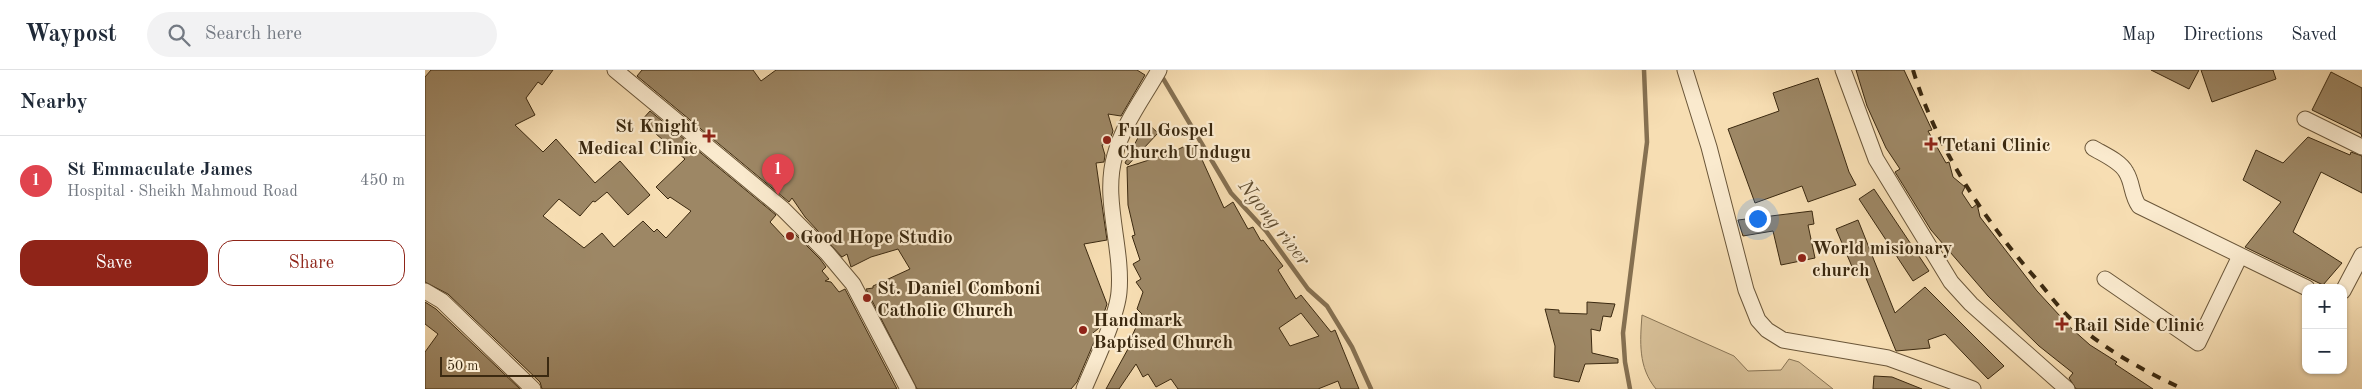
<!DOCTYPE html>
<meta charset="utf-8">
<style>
body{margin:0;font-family:"Old Standard TT",serif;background:#f2f2f3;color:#1f2937}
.controls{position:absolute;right:15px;bottom:15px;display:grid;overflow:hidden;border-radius:10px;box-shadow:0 1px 4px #0004}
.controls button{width:45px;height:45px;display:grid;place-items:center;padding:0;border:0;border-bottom:1px solid #e0e1e3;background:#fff;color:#1f2937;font:25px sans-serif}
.scale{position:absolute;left:15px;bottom:12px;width:109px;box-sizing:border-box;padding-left:5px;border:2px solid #3b2910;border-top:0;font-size:14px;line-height:18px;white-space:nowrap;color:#3b2910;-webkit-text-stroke:4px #faeace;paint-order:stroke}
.you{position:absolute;left:1332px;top:148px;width:18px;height:18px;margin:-12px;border:4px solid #fff;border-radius:50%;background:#1a73e8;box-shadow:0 0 0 8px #1a73e833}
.badge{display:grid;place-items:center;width:32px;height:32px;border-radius:50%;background:#8f2418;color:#fff;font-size:16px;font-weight:700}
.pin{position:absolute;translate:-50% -41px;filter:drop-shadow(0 1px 2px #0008)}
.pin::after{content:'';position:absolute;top:26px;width:18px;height:15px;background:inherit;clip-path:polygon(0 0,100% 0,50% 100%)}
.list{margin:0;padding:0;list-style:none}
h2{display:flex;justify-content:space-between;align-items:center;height:65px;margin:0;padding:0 20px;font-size:21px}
h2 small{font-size:16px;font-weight:400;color:#747a83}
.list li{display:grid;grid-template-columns:32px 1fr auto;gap:15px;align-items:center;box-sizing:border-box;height:90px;padding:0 20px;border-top:1px solid #e0e1e3}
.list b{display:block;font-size:19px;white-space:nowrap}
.list p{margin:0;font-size:16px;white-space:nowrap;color:#747a83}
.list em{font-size:16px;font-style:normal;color:#747a83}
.actions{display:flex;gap:10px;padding:15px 20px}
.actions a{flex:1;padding:11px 0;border:1px solid #8f2418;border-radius:15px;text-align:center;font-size:18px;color:#8f2418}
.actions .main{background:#8f2418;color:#fff}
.icon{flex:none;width:28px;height:28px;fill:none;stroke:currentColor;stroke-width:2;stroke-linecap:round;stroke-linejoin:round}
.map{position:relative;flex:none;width:1937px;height:319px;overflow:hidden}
header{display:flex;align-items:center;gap:30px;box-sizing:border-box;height:70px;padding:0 25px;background:#fff;border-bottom:1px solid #e0e1e3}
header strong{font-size:24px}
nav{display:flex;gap:28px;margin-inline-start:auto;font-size:18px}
.search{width:350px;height:45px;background:#f2f2f3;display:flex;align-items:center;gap:12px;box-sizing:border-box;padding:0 18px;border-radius:28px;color:#747a83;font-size:19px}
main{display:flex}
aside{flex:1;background:#fff}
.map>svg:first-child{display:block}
.green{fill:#d7bf97;stroke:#897454}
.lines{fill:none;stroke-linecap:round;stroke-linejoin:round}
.stream{stroke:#857051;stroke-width:4.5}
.building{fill:#9d8765;stroke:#3b2910;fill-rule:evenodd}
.street-casing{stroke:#6a5639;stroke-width:17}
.street{stroke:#faeace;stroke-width:15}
.rail{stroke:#3b2910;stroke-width:4;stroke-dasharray:9 9;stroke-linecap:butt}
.poi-dot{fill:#8f2418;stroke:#faeace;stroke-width:2}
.labels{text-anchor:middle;stroke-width:4.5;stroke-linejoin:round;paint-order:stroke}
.poi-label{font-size:19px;font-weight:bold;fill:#3b2910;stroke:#faeace;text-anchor:start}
.water-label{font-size:20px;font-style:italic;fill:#604d30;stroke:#faeace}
</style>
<header>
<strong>Waypost</strong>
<div class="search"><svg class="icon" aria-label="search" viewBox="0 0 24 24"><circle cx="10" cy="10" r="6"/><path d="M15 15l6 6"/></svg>Search here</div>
<nav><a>Map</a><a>Directions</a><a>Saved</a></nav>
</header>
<main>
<aside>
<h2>Nearby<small></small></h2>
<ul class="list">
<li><span class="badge" style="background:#e0444e">1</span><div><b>St Emmaculate James</b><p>Hospital · Sheikh Mahmoud Road</p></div><em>450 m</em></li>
</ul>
<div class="actions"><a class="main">Save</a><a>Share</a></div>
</aside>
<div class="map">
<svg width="1937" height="319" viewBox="0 0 1937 319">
<rect width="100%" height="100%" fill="#f7deb3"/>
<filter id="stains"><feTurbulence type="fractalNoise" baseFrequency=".004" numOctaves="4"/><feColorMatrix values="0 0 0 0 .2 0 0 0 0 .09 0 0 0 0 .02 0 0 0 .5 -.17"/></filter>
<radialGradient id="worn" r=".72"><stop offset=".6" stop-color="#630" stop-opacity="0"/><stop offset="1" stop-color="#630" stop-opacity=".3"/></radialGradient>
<path class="green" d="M1217,245l92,41 14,15 33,-1 8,-11 10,3 34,27h-177c-18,-22 -16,-47 -14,-74z"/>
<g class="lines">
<g class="stream">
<polyline points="736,5 806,123 841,161 883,219 902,236 927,277 946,319"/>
<polyline points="1205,319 1200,292 1198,263 1222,72 1219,0"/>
</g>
</g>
<g class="building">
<polygon points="6,0 128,0 117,15 113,12 101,28 110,45 90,55 118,82 131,69 170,113 195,91 225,125 203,145 182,122 170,132 168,131 155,146 134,129 118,146 159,178 177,163 189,177 218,151 229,162 232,159 241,168 266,141 245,127 243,129 231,117 260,89 216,51 225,41 351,145 345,152 360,168 367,161 395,189 401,197 397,201 404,209 400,211 406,212 414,222 420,219 472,319 117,319 115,312 23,224 0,212 0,7"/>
<polygon points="217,0 328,0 336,11 351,0 712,0 720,5 696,46 683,44 688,61 684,73 677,75 680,85 679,92 671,93 682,170 659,174 682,234 674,258 668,263 672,265 652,312 646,319 492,319 441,219 448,218 448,216 485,199 473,179 446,187 426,197 422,184 417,187 380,147 367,128 364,132 212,6"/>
<polygon points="1431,0 1479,0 1507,60 1503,61 1521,93 1524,92 1528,107 1540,117 1537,123 1547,138 1552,134 1555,147 1612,221 1647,259 1665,275 1692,292 1690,294 1728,319 1651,319 1644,308 1648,303 1614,276 1563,226 1506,160 1470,102 1475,99 1461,78 1442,36"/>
<polygon points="1726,0 1774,0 1764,19"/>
<polygon points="1776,0 1848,0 1851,9 1787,32"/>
<polygon points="1906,2 1937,18 1937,67 1936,64 1887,40"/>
<polygon points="1393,8 1424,102 1431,115 1383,132 1377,116 1330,133 1303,59 1354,41 1348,23"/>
<polygon points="721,52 733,63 703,95 700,93"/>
<polygon points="1883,67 1925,85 1926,82 1937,86 1937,123 1896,102 1868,162 1917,193 1898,215 1820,177 1856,132 1818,110 1831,80 1858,93"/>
<path d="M766,73l6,11 2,-1 25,55 9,-6 15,27 5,-2 8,14 2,-1 20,26 -5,4 18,29 5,-4 30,37 4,-2 24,59h-18l-3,-8 -20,8h-140l-7,-10 -15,8 -8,-13 -5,3 -7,-13 -17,25h-13l28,-51 -2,-2 10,-22 -5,-5 6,-17 -7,-10 5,-3 -8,-15 7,-4 -8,-24 3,-1 -7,-30 -1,-38 44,-14zM876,243l18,23 -29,10 -11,-18z"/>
<polygon points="1449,119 1504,201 1488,211 1434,129"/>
<polygon points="1387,141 1389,154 1383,155 1390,188 1356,195 1348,161 1318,166 1313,150"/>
<polygon points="1433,150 1470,243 1500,217 1579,296 1563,309 1520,264 1503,270 1505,278 1471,281 1436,196 1428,199 1411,159"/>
<polygon points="0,232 11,239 95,319 0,319 0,282 13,264 0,254"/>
<polygon points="1162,232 1190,234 1186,247 1178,246 1175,261 1166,259 1167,283 1193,289 1193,293 1160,294 1154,312 1129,307 1130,276 1120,239 1134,240 1134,243 1162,244"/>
<polygon points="1449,306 1467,307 1497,319 1448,319"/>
</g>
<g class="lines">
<defs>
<g id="street">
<polyline points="190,0 358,139 402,183 428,214 483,319"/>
<polyline points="1260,0 1284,77 1321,220 1333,250 1342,260 1358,270 1463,288 1548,319"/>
<polyline points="1418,0 1451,89 1526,212 1546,234 1642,319"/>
<polyline points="1880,49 1937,77"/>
<path d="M1668,78c10,6 27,13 33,24 7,11 5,23 13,34l168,82"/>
<polyline points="1680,209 1773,273 1815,186"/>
<polyline points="0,221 17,231 108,319"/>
<polyline points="1918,221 1937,185"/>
<path d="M659,319c10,-24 33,-72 35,-97 4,-45 -17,-93 -4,-137 8,-31 29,-58 44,-85"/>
</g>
</defs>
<use href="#street" class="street-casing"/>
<use href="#street" class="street"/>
<path class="rail" d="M1488,0c24,79 71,150 125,211 11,13 21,27 33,38 32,30 73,52 112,70"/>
</g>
<g class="poi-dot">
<path d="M281.5 58.5h5v5h5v5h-5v5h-5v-5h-5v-5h5z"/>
<circle cx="682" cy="70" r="5"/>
<path d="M1503.5 66.5h5v5h5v5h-5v5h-5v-5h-5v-5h5z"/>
<circle cx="365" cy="166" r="5"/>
<circle cx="1377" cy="188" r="5"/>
<circle cx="442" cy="228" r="5"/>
<path d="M1634.5 246.5h5v5h5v5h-5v5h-5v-5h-5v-5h5z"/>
<circle cx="658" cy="260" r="5"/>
</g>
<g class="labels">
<g class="poi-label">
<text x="273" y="62" text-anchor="end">St Knight<tspan x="273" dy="22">Medical Clinic</tspan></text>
<text x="692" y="66">Full Gospel<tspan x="692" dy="22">Church Undugu</tspan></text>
<text x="1517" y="81">Tetani Clinic</text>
<text x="375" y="173">Good Hope Studio</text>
<text x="1387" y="184">World misionary<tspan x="1387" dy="22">church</tspan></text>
<text x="452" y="224">St. Daniel Comboni<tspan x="452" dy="22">Catholic Church</tspan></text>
<text x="668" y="256">Handmark<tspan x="668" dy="22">Baptised Church</tspan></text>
<text x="1648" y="261">Rail Side Clinic</text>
</g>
<g class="water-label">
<text transform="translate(850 152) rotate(52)" y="7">Ngong river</text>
</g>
</g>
<rect width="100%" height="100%" filter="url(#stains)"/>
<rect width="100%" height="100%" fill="url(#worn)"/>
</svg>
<div class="controls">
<button>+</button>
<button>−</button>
</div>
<div class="scale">50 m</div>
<div class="you"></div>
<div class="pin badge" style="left:353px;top:125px;background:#e0444e">1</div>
</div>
</main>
